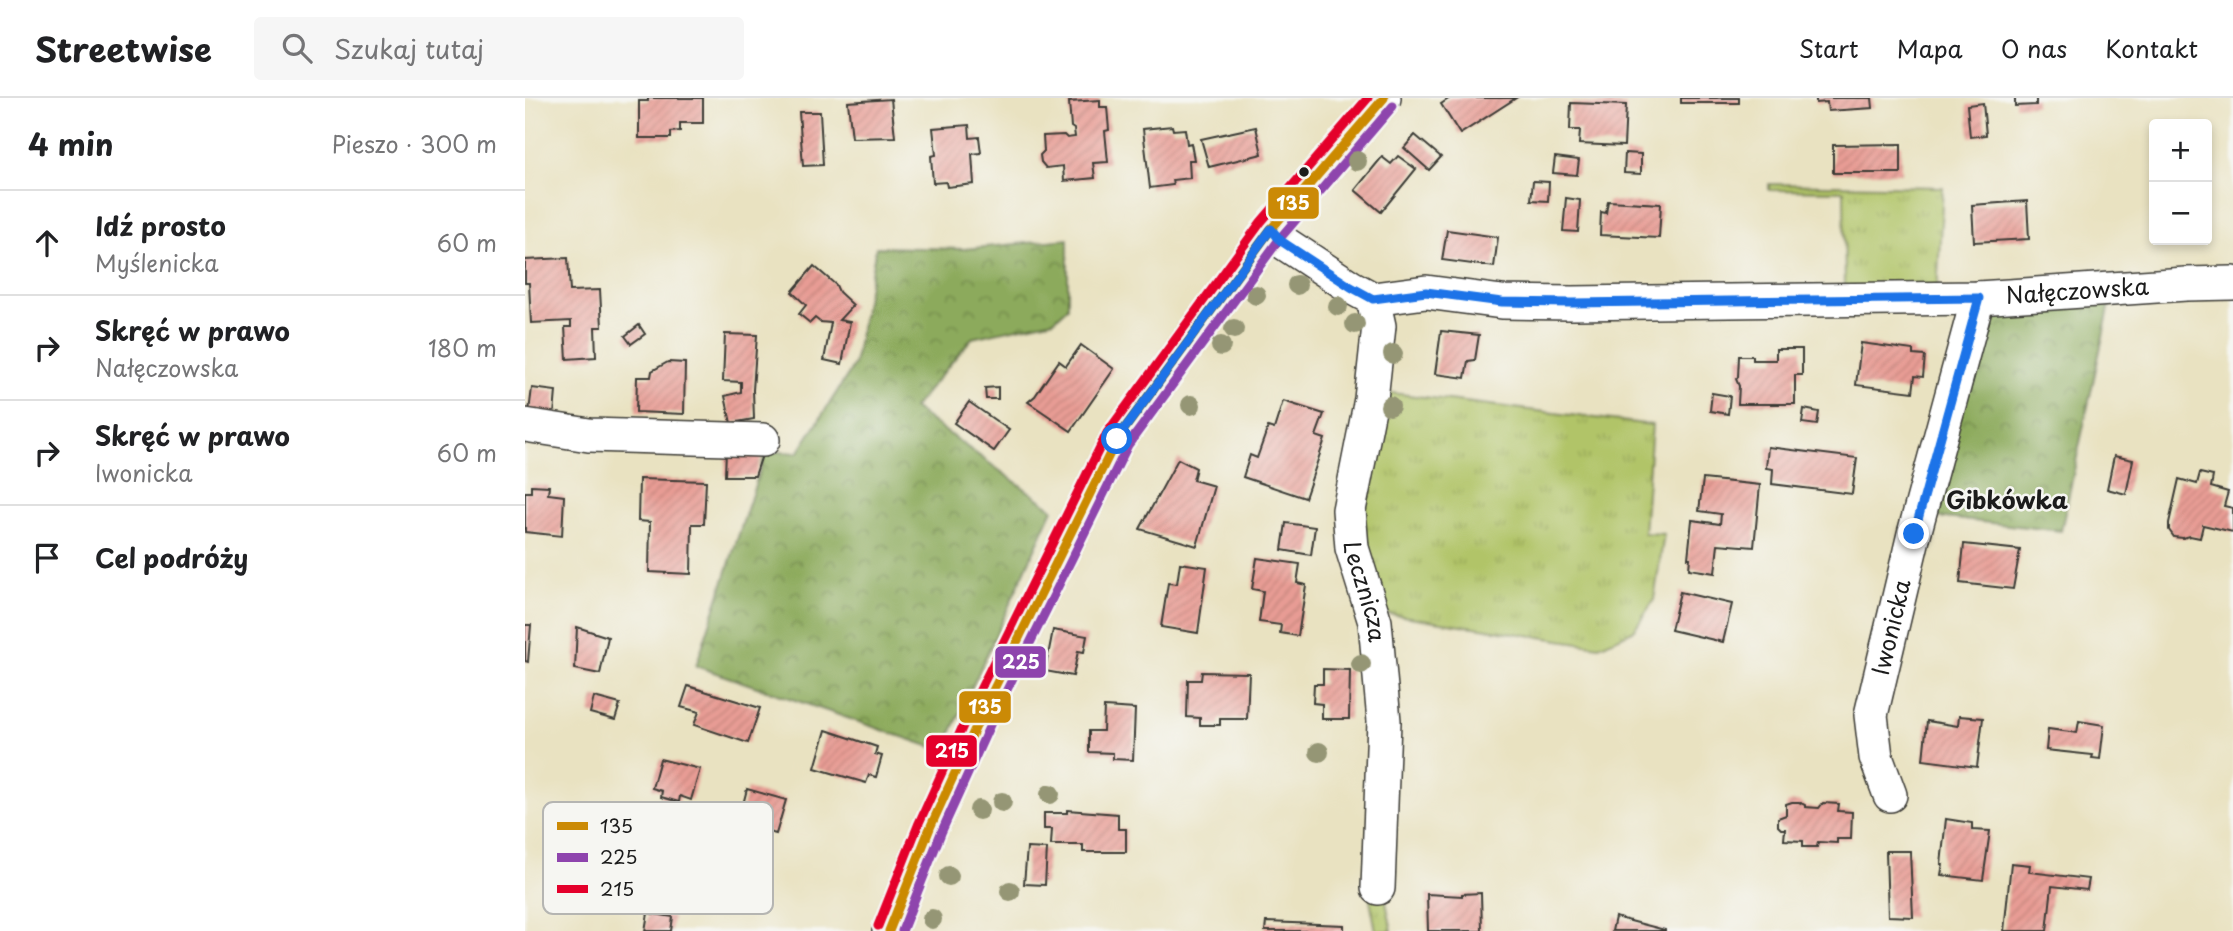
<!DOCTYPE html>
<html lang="pl">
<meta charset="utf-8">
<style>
body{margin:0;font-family:"Playpen Sans",sans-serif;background:#f6f6f6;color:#202124}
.controls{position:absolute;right:21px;top:21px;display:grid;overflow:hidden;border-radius:7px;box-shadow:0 4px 10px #0003}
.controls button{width:63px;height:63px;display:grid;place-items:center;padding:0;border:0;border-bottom:2px solid #e0e0e0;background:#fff;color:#202124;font:35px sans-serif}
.stop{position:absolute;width:21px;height:21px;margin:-16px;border:5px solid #1a73e8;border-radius:50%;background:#fff}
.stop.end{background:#1a73e8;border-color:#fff;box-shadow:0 2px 7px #0008}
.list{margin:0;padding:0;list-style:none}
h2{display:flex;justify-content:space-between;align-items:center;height:91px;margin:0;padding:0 28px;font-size:30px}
h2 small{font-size:23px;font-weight:400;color:#757577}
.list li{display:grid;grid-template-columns:46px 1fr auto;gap:21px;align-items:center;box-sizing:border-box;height:105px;padding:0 28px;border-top:2px solid #e0e0e0}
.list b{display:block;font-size:26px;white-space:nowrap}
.list p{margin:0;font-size:23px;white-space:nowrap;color:#757577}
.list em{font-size:23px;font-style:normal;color:#757577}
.icon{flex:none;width:38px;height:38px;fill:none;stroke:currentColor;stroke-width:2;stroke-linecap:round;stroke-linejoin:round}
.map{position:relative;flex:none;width:1708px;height:833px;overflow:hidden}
header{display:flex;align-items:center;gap:42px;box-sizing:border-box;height:98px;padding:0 35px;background:#fff;border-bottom:2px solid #e0e0e0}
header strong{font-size:33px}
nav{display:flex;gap:38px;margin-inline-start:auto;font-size:24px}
.search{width:490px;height:63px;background:#f6f6f6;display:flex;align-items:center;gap:18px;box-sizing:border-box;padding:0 24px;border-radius:7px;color:#757577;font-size:26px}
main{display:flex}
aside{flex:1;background:#fff}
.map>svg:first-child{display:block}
.grass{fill:url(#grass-tufts);stroke:#667042;stroke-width:2}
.forest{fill:url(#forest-crowns);stroke:#54633c;stroke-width:2}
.building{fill:url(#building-hatch)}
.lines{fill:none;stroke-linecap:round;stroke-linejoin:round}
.minor-casing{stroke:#3b3a35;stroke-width:36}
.minor{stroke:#fff;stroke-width:33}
.bus-1-casing{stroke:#f6f6f2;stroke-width:14}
.bus-2-casing{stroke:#f6f6f2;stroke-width:14}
.bus-3-casing{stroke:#f6f6f2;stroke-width:14}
.bus-1{stroke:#cb8a06;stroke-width:9}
.bus-2{stroke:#8e44ad;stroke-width:9}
.bus-3{stroke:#e4002b;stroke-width:9}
.tree{fill:#959675}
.route{stroke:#1a73e8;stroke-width:9}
.bus-dot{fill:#1c1c1c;stroke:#f6f6f2;stroke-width:2.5}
.labels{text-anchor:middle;stroke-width:5;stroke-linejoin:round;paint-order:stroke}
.street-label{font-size:23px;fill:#1c1c1c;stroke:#f6f6f2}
.neighbourhood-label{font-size:24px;font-weight:bold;fill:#1c1c1c;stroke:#f6f6f2}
.key{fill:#f6f6f2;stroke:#b5b5b2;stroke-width:2}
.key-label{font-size:19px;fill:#1c1c1c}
.line-badge{stroke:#f6f6f2;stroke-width:2.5}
.badge-label{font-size:19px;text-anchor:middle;font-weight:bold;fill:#fff}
</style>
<header>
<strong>Streetwise</strong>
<div class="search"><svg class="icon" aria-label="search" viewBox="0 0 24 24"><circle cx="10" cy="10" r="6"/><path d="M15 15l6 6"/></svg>Szukaj tutaj</div>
<nav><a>Start</a><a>Mapa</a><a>O nas</a><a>Kontakt</a></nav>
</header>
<main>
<aside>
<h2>4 min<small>Pieszo · 300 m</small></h2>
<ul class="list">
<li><svg class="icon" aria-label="ahead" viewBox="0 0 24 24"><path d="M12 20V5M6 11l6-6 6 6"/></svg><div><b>Idź prosto</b><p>Myślenicka</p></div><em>60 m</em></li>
<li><svg class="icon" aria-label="right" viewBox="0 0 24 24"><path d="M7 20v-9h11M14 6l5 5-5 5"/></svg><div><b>Skręć w prawo</b><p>Nałęczowska</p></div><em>180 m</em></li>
<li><svg class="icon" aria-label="right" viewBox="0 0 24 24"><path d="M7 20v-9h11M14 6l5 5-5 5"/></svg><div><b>Skręć w prawo</b><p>Iwonicka</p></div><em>60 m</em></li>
<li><svg class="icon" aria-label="arrive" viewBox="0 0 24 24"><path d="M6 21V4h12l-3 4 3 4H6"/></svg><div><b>Cel podróży</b></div></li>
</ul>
</aside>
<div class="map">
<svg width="1708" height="833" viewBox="0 0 1708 833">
<defs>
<pattern id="grass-tufts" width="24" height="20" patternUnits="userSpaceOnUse" patternTransform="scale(1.75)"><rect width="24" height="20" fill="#b1c467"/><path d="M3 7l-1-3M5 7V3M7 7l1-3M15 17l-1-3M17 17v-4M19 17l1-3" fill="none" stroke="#98a859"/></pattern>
<pattern id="forest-crowns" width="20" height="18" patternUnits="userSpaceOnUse" patternTransform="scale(1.75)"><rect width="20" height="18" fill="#8caa5c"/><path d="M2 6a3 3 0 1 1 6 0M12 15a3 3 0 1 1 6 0" fill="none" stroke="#728a4b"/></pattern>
<pattern id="building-hatch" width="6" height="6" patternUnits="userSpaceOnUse" patternTransform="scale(1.75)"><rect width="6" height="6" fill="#e89c94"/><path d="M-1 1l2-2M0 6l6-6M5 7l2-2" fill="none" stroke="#c6867f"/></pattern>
</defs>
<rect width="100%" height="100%" fill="#f6f6f2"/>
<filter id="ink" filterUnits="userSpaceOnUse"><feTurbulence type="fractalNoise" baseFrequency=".0143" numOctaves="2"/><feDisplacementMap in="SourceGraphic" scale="14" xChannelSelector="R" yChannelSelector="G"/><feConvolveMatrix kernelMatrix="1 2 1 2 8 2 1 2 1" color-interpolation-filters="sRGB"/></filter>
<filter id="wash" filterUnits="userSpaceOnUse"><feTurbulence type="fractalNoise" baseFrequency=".00686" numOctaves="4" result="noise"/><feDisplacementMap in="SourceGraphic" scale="28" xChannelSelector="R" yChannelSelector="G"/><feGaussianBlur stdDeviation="1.57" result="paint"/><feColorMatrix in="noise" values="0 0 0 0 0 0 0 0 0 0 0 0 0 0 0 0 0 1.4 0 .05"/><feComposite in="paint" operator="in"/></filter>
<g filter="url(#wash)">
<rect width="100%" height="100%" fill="#e9e2c1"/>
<g class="grass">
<polygon points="1244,86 1418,89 1412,194 1320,195 1319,93 1244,92"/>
<polygon points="858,294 1127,327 1119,435 1139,436 1129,502 1108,533 1074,548 858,515 833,416"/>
<polygon points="859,794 867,833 851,833 844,796"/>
</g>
<g class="forest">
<polygon points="543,141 543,209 529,222 447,240 388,310 528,411 418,653 171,568 241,353 273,355 329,267 351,149 439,151"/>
<polygon points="1586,201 1536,433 1402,418 1465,209"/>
</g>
<g id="blocks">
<g class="building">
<polygon points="123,0 178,0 178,25 155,25 155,33 146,34 146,40 114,40 114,3 123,3"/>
<polygon points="925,0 991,0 935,36 916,6"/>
<rect x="1156" y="0" width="58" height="5"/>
<polygon points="1291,0 1347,0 1348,10 1303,13 1302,4 1291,5"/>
<polygon points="1490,0 1511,0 1511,7 1490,8"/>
<polygon points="366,1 370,39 327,40 323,4"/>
<polygon points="575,2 575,9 582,9 584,32 580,33 583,64 568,65 570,80 539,83 538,68 521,70 516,64 515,57 519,53 518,38 539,37 542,40 550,39 549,31 546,29 544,4"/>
<polygon points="1046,5 1101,7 1099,48 1054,46 1055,32 1045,32"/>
<polygon points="1458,5 1461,37 1445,39 1442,7"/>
<polygon points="274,14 295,14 298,67 278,68"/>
<polygon points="444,27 445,40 454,39 456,55 447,56 449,86 422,89 421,84 408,85 406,58 411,57 408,30"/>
<polygon points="647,28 648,32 660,31 662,46 666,45 669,62 664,62 665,80 647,82 648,87 625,90 618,31"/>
<polygon points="731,29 737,56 684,69 676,41"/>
<polygon points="890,37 916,59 904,72 879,50"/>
<polygon points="1376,46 1376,75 1308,75 1308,47"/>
<polygon points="1100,55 1116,56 1116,76 1099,75"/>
<polygon points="873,58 891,71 856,114 830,92 857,59 866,66"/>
<polygon points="1030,59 1054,62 1052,77 1028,75"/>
<polygon points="1008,83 1024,84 1023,103 1006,102"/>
<polygon points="1041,100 1055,102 1053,134 1038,133"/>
<polygon points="1083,103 1136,106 1134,140 1075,137 1076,114 1081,115"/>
<polygon points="1502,103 1504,141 1449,144 1447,107"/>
<polygon points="922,132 973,139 969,169 917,162"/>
<polygon points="43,160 45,193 75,192 77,229 70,229 71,259 42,261 40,229 46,229 46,223 6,225 4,185 0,185 0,162"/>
<polygon points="289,168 311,187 314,194 328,207 314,222 325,224 317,266 299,262 306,225 295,224 290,220 285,225 274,216 281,207 267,194"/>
<polygon points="114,227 120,236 106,246 100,238"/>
<polygon points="916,233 954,237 950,262 943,263 940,280 910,276"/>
<polygon points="200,236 232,237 228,292 229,321 206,325 200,298 216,294 216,284 198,283"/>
<polygon points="1336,245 1388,252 1388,257 1400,258 1398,279 1390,278 1388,294 1331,287"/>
<polygon points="556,247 589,271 546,333 503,304 510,298 534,263 541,268"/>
<polygon points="1251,251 1277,251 1277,277 1270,277 1270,306 1213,306 1214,288 1211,281 1213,279 1214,258 1228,258 1228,262 1251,262"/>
<polygon points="143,264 160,265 159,316 111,314 112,279 126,279 127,273"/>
<polygon points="473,289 473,301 461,301 460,290"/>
<polygon points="7,290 31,293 29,317 4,314"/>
<polygon points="1187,295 1205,298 1203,316 1185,313"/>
<polygon points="758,303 799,316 791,338 800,341 780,400 718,379 725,357 732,360 743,329 749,331"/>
<polygon points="444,304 484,332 469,353 429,325"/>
<polygon points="1279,311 1294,314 1292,327 1277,325"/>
<polygon points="1243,349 1332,360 1327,396 1247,386 1248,371 1241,370"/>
<polygon points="201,352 238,354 230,378 200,378"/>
<polygon points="1589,358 1608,362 1601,396 1582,391"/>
<polygon points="653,361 671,370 668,382 689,388 672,448 615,431"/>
<polygon points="1675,375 1688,378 1686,389 1703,394 1699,408 1708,410 1708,434 1678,427 1675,440 1665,438 1658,440 1649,439 1644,432 1644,425 1654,381 1672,386"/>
<polygon points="114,381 181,383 179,426 167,426 166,476 124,474 125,424 113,423"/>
<polygon points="1178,381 1235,387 1229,449 1193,446 1190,475 1164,471 1165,460 1163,460 1167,422 1195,426 1196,416 1174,413"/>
<polygon points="6,387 24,388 23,396 39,398 37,438 0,434 0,394 6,394"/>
<polygon points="761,425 790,429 786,457 757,452"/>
<polygon points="1439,446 1495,452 1488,491 1435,485"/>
<polygon points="732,460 775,466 772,485 781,487 773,538 755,535 756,527 734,524 738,493 727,491"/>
<polygon points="655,465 682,469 673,535 636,529 643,485 652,486"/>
<polygon points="1155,494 1207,506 1198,544 1146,532"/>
<polygon points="0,527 6,527 3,564 0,563"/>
<polygon points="52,529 83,539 75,576 50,571"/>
<polygon points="528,532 562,538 559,554 553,553 548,578 520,573"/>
<polygon points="798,571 825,572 824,621 797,621 797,606 788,605 789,586 798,586"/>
<polygon points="677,574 724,575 722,621 695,621 695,627 675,627 675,620 662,619 663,582 676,582"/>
<polygon points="163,588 235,610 223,645 169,627 174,614 156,609"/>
<polygon points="69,599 95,606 90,622 65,615"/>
<polygon points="579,609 610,611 608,662 588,661 588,655 564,654 564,633 578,633"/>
<polygon points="1434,618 1458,620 1452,669 1398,662 1402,623 1433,628"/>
<polygon points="1554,623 1579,627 1575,661 1567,660 1568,657 1521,652 1523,631 1552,635"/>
<polygon points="301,632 352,649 350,656 357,658 351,679 344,677 341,685 290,670"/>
<polygon points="135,661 175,671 166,702 155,698 154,704 136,699 137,693 127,690"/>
<polygon points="222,691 261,702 251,736 213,726"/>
<polygon points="1267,704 1274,704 1280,707 1280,709 1294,710 1298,705 1314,706 1313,713 1327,714 1326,741 1312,741 1312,745 1293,744 1292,749 1278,749 1278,743 1259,742 1260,731 1256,731 1253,728 1253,720 1261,717 1261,706"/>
<polygon points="542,712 593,716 593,731 601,731 601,754 558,754 558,747 526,747 527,731 519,731 519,715 542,715"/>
<polygon points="1421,721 1447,725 1447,732 1465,733 1458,782 1416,777 1418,766 1416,766"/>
<polygon points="502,750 522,751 520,787 499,786"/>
<polygon points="1361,753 1385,753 1388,819 1363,818"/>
<polygon points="1486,765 1505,767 1504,774 1564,781 1562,792 1527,788 1522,833 1479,833"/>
<polygon points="956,795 957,833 903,833 902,796 937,798 937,796"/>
<polygon points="123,815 148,819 146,833 120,833"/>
<polygon points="1090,819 1140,832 1140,833 1087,833"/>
<polygon points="741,824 819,827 819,833 740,833"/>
</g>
</g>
</g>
<g filter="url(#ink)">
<use href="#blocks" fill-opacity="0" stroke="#3b3a35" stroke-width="2"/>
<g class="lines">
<defs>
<g id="minor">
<path id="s1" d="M746,131l10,12 70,46 22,12 53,-7 76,10 70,1 406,-5 208,-14 47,-1"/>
<path id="s2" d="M848,201l6,27 -8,73 -22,111 3,38 23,74 9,99 -6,167"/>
<polyline points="0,327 64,337 238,342"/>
<path id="s3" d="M1365,697l-14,-38 -5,-42 43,-181 64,-236"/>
<polyline points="364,833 405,730 458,613 592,341 746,131 859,0"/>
</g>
</defs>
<use href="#minor" class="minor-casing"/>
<use href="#minor" class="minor"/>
<defs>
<polyline id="bus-1" points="364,833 405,730 458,613 592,341 746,131 859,0"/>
<polyline id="bus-2" points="377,833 416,735 469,618 603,347 756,139 868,8"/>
<polyline id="bus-3" points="353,828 394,725 447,608 582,335 736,124 843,0"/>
</defs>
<use href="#bus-1" class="bus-1-casing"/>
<use href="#bus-2" class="bus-2-casing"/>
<use href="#bus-3" class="bus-3-casing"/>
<use href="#bus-1" class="bus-1"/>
<use href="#bus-2" class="bus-2"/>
<use href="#bus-3" class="bus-3"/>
</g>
<g class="tree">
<circle cx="832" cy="63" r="10"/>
<circle cx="772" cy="187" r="10"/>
<circle cx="731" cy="197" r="10"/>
<circle cx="813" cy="208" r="10"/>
<circle cx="830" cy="226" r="10"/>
<circle cx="709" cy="231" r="10"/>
<circle cx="696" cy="248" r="10"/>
<circle cx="868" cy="256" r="10"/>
<circle cx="666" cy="307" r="10"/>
<circle cx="865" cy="308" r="10"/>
<circle cx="836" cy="566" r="10"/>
<circle cx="794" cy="654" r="10"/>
<circle cx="525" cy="696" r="10"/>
<circle cx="477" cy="704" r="10"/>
<circle cx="454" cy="712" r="10"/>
<circle cx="424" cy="778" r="10"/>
<circle cx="485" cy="793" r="10"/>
<circle cx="407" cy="821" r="10"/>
</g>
</g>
<g class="lines" filter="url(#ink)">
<polyline class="route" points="592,341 746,131 756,143 826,189 848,201 901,194 977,204 1047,205 1454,200 1389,436"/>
</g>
<circle class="bus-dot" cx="779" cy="74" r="6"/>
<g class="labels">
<g class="street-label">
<text dy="8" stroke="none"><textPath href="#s1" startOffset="830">Nałęczowska</textPath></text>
<text dy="8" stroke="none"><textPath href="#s2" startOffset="298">Lecznicza</textPath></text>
<text dy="8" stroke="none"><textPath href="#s3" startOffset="173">Iwonicka</textPath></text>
</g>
<g class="neighbourhood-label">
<text x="1482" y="411">Gibkówka</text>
</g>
</g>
<rect x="18" y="704" width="230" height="112" rx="10" class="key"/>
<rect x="32" y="724" width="31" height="8" fill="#cb8a06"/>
<rect x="32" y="755" width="31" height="9" fill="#8e44ad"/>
<rect x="32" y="787" width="31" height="8" fill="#e4002b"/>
<g class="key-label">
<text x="75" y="735">135</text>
<text x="75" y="766">225</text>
<text x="75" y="798">215</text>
</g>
<g class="line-badge">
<rect x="742" y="88" width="53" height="34" rx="7" fill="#cb8a06"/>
<rect x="469" y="547" width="53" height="34" rx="7" fill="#8e44ad"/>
<rect x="433" y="592" width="54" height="34" rx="7" fill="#cb8a06"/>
<rect x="400" y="636" width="53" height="34" rx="7" fill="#e4002b"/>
</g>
<g class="badge-label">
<text x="768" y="112">135</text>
<text x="496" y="571">225</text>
<text x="460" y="616">135</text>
<text x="427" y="660">215</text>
</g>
</svg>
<div class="controls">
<button>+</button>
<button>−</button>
</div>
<div class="stop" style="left:592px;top:341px"></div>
<div class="stop end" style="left:1389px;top:436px"></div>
</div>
</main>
